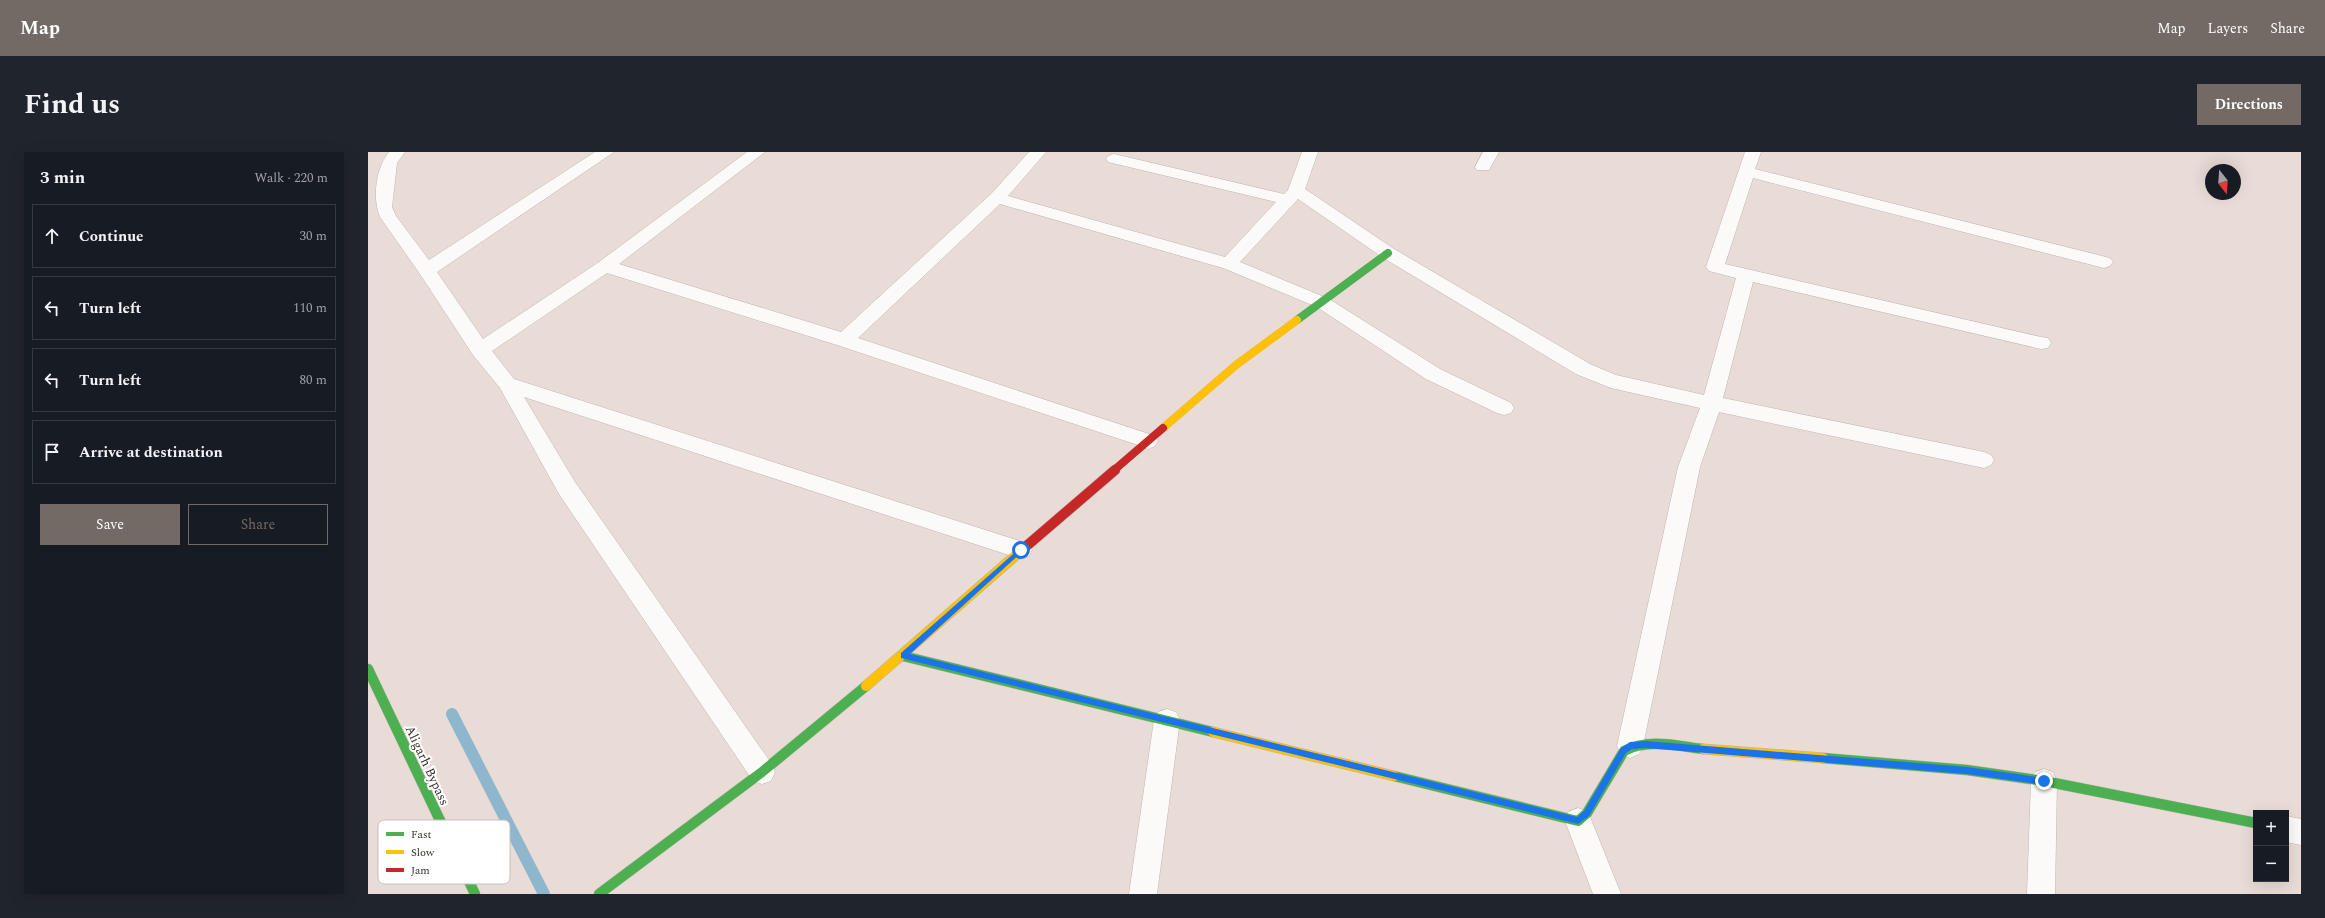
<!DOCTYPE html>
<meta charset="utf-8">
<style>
body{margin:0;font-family:Spectral,serif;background:#20242c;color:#f1f3f6}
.controls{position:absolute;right:12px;bottom:12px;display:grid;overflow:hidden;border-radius:0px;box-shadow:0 4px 16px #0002}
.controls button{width:36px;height:36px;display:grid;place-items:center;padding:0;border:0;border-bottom:1px solid #363941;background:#171b24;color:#f1f3f6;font:20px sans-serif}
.compass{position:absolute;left:1837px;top:12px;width:36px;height:36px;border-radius:50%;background:#171b24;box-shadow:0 4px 16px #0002;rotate:163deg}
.stop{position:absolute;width:12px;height:12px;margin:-9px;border:3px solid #1a73e8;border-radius:50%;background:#fff}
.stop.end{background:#1a73e8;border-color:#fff;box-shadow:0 1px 4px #0008}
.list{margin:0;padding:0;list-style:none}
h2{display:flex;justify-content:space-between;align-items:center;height:52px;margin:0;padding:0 16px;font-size:17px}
h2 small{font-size:13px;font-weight:400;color:#9ea1a6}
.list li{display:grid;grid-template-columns:26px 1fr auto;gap:12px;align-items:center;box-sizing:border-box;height:64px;margin:0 8px 8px;padding:0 8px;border:1px solid #363941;border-radius:0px}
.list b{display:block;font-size:15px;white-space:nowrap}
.list em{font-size:13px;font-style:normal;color:#9ea1a6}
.actions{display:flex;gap:8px;padding:12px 16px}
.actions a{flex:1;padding:9px 0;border:1px solid #746a65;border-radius:0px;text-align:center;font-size:14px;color:#746a65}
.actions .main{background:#746a65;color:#fff}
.icon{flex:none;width:22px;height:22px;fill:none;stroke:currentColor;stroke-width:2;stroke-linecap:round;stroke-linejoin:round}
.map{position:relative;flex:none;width:1933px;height:742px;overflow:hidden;border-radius:0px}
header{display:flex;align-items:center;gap:24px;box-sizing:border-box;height:56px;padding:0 20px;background:#746a65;color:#fff}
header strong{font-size:19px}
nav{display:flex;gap:22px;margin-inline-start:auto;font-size:14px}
.intro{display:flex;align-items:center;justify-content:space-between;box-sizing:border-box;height:96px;padding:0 24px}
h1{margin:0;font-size:28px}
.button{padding:10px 18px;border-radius:0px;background:#746a65;color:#fff;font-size:14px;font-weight:700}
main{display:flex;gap:24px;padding:0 24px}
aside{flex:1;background:#171b24;border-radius:0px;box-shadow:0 4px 16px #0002}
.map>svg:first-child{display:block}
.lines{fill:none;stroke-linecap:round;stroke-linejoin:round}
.stream{stroke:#8eb7ce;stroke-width:12}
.street-casing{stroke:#bfb5b0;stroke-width:1}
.fast-far1-casing{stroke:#bfb5b0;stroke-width:8}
.fast-casing{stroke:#bfb5b0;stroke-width:11}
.slow-far1-casing{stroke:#bfb5b0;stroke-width:8}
.slow-casing{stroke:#bfb5b0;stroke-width:11}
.jam-far1-casing{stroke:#bfb5b0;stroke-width:8}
.jam-casing{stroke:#bfb5b0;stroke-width:11}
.street{fill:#fcfaf9;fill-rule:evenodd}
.fast-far1{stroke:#4caf50;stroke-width:8}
.fast{stroke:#4caf50;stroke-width:10}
.slow-far1{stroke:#ffc107;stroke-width:8}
.slow{stroke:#ffc107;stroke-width:10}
.jam-far1{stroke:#c62828;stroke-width:8}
.jam{stroke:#c62828;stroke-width:10}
.route{fill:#1a73e8}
.labels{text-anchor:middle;stroke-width:4;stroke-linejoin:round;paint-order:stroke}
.street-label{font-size:13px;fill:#352c28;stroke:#fff}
.key{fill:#fff;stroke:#c2c0be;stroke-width:1}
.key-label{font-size:11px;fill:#352c28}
</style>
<header>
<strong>Map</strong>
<nav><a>Map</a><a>Layers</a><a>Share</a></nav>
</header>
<div class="intro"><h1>Find us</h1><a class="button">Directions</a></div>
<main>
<aside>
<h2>3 min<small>Walk · 220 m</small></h2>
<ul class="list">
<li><svg class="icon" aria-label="ahead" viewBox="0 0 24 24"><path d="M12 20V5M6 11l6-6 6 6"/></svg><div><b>Continue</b></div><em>30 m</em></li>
<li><svg class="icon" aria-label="left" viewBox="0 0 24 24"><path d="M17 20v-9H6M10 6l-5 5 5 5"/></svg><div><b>Turn left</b></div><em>110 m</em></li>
<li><svg class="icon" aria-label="left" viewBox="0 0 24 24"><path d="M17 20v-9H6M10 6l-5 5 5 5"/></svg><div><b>Turn left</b></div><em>80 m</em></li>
<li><svg class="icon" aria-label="arrive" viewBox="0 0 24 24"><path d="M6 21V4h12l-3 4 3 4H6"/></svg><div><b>Arrive at destination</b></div></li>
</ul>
<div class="actions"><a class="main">Save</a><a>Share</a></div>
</aside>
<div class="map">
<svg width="1933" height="742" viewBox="0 0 1933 742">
<rect width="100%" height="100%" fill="#e9dcd6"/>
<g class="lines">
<polyline class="stream" points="84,562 176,742"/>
<defs>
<g id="street">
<path d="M21,0h16l-8,11 -5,44 4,9 33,44 166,-108h19l-177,120 46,67 116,-77 148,-110h18l-146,112 222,68 150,-138 38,-42h17l-38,44 217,61 51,-55 -168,-40 -2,-3 2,-3 6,-2 170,40 4,-4 14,-38h16l-13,37 89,60 196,115 26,11 88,20 32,-117 -27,-7 -3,-4 39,-115h16l-6,17 355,89 3,4 -3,4 -6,2 -351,-90 -28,86 316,73 7,1 3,5 -3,5 -7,1 -288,-67 -30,116 261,54 7,3 3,5 -3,5 -7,3 -265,-56 -19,55 -57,279 -4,8 -9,4 -9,-4 -4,-8 61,-279 22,-59 -89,-20 -35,-14 -194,-117 -84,-58 -58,63 89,37 111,70 71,34 3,5 -3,5 -7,2 -7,-2 -71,-34 -109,-72 -94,-39 -223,-64 -142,134 297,98 3,5 -3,5 -7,3 -7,-3 -304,-101 -230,-72 -115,78 22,28 515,165 3,6 -3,6 -8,3 -497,-162 51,85 196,281 4,9 -4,9 -9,3 -9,-3 -194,-287 -59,-106 -27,-33 -53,-81 -40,-57c-8,-19 -4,-49 9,-65z"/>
<polygon points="1115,0 1131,0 1121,18 1109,18 1107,15"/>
<polygon points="799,557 808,560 812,568 789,742 761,742 786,568 790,560"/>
<polygon points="1676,617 1685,620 1689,629 1687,742 1659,742 1663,629 1667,620"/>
<polygon points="1210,656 1220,660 1253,742 1225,742 1197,669 1200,660"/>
<polygon points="1918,664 1933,667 1933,693 1918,690"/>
</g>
<polyline id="fast-far1" points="929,168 1020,101"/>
<g id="fast">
<polyline points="535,504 845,580"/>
<polyline points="0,517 107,742"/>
<polyline points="1455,606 1599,618 1676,629 1888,671"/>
<path d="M1026,624l184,45 9,-8 37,-62c24,-13 54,-5 79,-2"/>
<polyline points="231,742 394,620 498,534"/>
</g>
<polyline id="slow-far1" points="795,276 868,213 929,168"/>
<g id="slow">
<polyline points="498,534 655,397"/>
<polyline points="845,580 1026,624"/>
<polyline points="1335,597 1455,606"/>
</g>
<polyline id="jam-far1" points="745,319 795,276"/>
<polyline id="jam" points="655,397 747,318"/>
</defs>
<use href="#street" class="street-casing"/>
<use href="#fast-far1" class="fast-far1-casing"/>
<use href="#fast" class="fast-casing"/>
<use href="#slow-far1" class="slow-far1-casing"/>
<use href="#slow" class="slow-casing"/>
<use href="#jam-far1" class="jam-far1-casing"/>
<use href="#jam" class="jam-casing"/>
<use href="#street" class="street"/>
<use href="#fast-far1" class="fast-far1"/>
<use href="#fast" class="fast"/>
<use href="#slow-far1" class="slow-far1"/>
<use href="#slow" class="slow"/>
<use href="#jam-far1" class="jam-far1"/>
<use href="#jam" class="jam"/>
</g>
<polygon class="route" points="653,395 656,398 655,399 542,502 1209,665 1216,659 1253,596 1262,590 1277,589 1599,615 1676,626 1679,629 1676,633 1599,622 1277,596 1264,597 1258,601 1221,664 1210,672 533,506 533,501"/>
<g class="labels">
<g class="street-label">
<text transform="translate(60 613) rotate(65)" y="5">Aligarh Bypass</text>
</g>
</g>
<rect x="10" y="668" width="132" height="64" rx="6" class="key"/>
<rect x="18" y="680" width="18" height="4" fill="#4caf50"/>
<rect x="18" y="698" width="18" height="4" fill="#ffc107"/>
<rect x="18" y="716" width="18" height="4" fill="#c62828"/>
<g class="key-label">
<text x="43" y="686">Fast</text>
<text x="43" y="704">Slow</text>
<text x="43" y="722">Jam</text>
</g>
</svg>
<div class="controls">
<button>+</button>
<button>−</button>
</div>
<svg class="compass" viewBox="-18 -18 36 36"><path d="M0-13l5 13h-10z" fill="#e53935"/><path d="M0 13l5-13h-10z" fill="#9ea1a6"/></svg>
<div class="stop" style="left:653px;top:398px"></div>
<div class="stop end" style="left:1676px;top:629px"></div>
</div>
</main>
